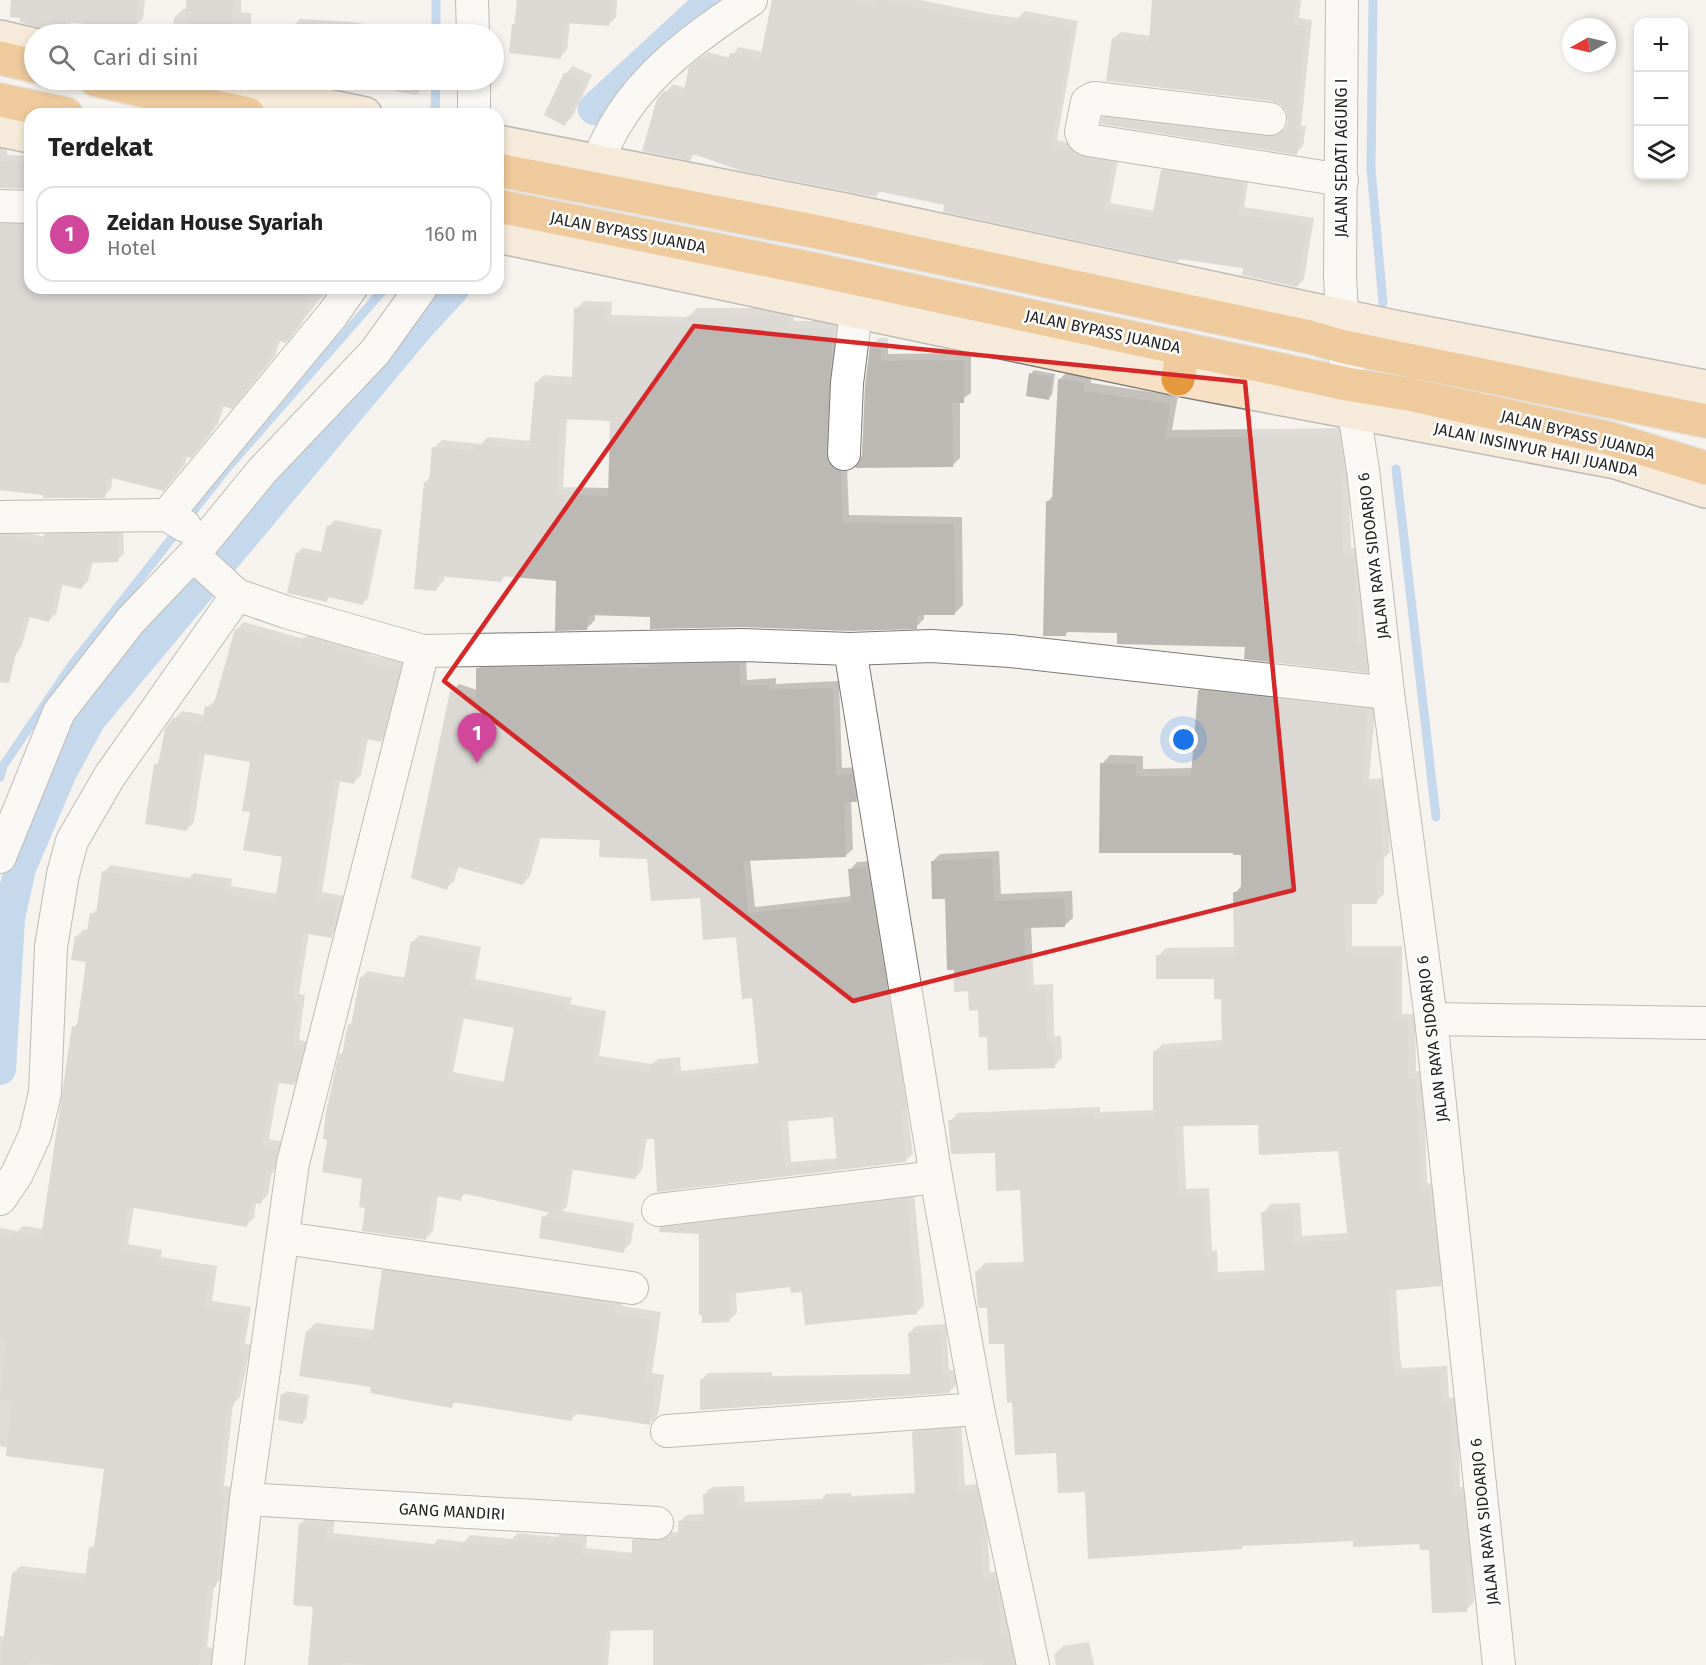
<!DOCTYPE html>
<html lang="id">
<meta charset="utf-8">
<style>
body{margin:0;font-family:"Fira Sans",sans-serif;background:#f6f6f6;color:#222}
.controls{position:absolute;right:18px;top:18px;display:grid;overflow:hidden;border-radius:12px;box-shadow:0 3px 9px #0003}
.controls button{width:54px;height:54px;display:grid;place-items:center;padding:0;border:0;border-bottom:2px solid #e0e0e0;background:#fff;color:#222;font:30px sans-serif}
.compass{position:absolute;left:1562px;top:18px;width:54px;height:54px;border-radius:50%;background:#fff;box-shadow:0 3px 9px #0003;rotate:262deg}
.you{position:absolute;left:1184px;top:740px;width:21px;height:21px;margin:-15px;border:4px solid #fff;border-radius:50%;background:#1a73e8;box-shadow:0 0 0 9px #1a73e833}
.badge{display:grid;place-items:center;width:39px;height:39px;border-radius:50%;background:#ea580c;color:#fff;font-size:20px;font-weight:700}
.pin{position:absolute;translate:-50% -50px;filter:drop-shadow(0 2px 3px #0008)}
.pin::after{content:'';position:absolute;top:32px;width:21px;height:18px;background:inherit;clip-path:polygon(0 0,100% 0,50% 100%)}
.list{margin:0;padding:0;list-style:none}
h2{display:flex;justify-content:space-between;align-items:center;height:78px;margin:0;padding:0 24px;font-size:26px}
h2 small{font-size:20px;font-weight:400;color:#767676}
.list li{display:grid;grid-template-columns:39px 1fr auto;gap:18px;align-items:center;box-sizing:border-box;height:96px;margin:0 12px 12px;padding:0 12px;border:2px solid #e0e0e0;border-radius:18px}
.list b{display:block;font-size:22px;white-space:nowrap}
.list p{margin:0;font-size:20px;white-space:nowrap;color:#767676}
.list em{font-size:20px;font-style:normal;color:#767676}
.icon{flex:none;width:33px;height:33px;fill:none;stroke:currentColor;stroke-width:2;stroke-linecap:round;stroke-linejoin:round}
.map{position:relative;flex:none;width:1706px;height:1665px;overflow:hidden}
.search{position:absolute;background:#fff;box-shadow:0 3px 9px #0003;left:24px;top:24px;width:480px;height:66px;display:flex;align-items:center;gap:15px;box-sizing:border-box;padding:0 21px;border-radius:33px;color:#767676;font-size:22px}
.panel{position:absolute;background:#fff;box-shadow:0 3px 9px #0003;left:24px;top:108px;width:480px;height:186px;border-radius:18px}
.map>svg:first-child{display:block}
.shadow{fill:#0003;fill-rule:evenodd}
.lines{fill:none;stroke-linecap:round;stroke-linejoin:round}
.stream{stroke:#8bb8eb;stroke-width:9}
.canal{stroke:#8bb8eb;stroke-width:32}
.building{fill:#bcb8b4;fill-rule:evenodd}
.street-casing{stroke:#7b7975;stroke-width:34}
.secondary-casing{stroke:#7b7975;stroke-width:36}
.highway-casing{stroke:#cfcfce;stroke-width:36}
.street{stroke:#fff;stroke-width:32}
.secondary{stroke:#f7e0c4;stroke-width:33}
.highway{stroke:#e4993c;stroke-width:33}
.marked{fill:none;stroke:#d62828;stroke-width:4.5;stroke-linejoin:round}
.labels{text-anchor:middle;stroke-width:5;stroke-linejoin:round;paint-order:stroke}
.street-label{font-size:16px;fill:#252422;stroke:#fff}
</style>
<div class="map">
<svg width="1706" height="1665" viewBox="0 0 1706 1665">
<rect width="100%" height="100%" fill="#f5f2ed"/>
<g class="shadow">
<polygon points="23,0 145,0 143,18 134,27 73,21 64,30"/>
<polygon points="188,0 241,0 241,12 251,13 251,27 291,29 300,19 354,22 416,34 173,34 174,18 183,9 188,9"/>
<polygon points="517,0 617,0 616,17 609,24 570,22 567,50 560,57 511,51"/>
<polygon points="773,0 920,0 989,14 1018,18 1025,11 1078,21 1057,140 1119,155 1110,203 1155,211 1163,170 1170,163 1249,176 1244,207 1314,218 1304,279 1297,286 1245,267 1180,258 881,190 876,196 695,154 690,159 658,100 673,84 686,88 698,60 708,52 731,58 738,47 763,52"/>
<polygon points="1153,0 1301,0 1299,18 1312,20 1301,126 1306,126 1303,146 1296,153 1104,118 1111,111 1276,131 1285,129 1289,121 1288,111 1282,104 1114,38 1121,32 1151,36"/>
<polygon points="573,66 592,75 573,116 565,124 565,74"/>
<polygon points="361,80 426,80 425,86 416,95 360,84"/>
<polygon points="0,140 8,143 7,155 30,156 30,187 0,187"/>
<polygon points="0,215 30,218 30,288 329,288 292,334 280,340 275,356 238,400 224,405 218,424 198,449 187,455 185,465 170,482 113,476 111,489 104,496 45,494 0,488"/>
<path d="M584,301l28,1 -1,13 77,2 9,-9h97v13h47l8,194 113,2 1,88 -8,8h-31v6l-8,8 -321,-13v6l-8,8 -29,-48 -52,-5 -5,6 -57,-6v6l-8,8 -11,-106 6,-7 3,-28 8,-8 39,4 6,-7 44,4 5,-58 8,-8 30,2 2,-68zM567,418l44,2 -2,68 -46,-1z"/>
<polygon points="879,338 888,338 888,354 971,353 971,393 960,401 960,458 952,466 863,455 871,346"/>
<polygon points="1034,370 1055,374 1052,395 1048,399 1031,374"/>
<polygon points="1067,372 1092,376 1091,383 1178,396 1172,430 1347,428 1351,548 1362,548 1365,636 1372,636 1375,663 1367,671 1247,646 1119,632 1069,631 1065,635 1047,502 1054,495 1059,380"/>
<polygon points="335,520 382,530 368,598 362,604 330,596 326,600 297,553 303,548 323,552 329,526"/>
<polygon points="0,527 46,537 52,529 123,528 124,554 117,560 93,561 88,581 81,588 63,583 56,614 49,620 30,616 22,646 0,675"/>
<polygon points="244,622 304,639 312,631 372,649 370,655 406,662 388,733 381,741 368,738 361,775 354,782 340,780 322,892 344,896 339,927 331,936 309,933 299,994 305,995 299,1040 310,1042 301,1076 294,1084 279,1082 269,1139 285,1142 280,1164 272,1171 268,1195 261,1202 256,1202 254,1218 246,1225 134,1206 128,1244 162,1250 161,1257 217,1266 212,1301 251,1307 245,1344 251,1345 240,1397 233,1404 224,1486 231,1487 222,1578 214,1586 207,1647 217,1649 216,1665 0,1665 0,1636 5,1637 13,1573 21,1566 88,1574 91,1548 96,1543 105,1468 0,1446 0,1228 18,1231 23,1226 44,1229 74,1027 79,1022 88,961 76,937 84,929 89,930 92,914 98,908 104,872 111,865 189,878 194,873 232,879 231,886 278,894 284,855 252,811 252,761 205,753 194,822 186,830 155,765 161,760 174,719 182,711 205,715 207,707 217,700 236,630"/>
<path d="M746,656l1,24 29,-2v6l63,-3 3,87 17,-1 4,26 -7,7h-5l2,49 -8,7 -95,3 5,48 97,-11 -2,-26 7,-8 17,-1 39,293 -8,7 -247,29 -2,-52 -9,-1 -5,33 -7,8 -62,-10 -6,38 -5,5 72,12 -3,20 -8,8 -79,-34 6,-6 -83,-19 -7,7 -22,-4 -5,36 -8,8 -58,-33 -3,-29 -24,-122 4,-4 5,-26 4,-4 8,-43 7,-7 38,7 6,-36 8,-7 61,12 -6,32 97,19 -2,6 36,7 -7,45 53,8 6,-5 22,-2 1,14 79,-8 -7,-67 -16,-60 -36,-40 -52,-39 -48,-18 -60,-2 -11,39 -7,8 -64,-19 -5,16 -7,7 5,-196 7,-8 18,6 1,-21 7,-8zM464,1017l52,10 -11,55 -52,-10zM834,1115l4,43 -47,4 -3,-42z"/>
<path d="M1207,682l169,19 -7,78 17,-1 4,74 -6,6v36l-8,8h-24v44h50v68h13l1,57h7l4,112h10l11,93 -8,8 -44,5 4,69 2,10 45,-2 2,32 9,-1 2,90 11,-1 3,116 -8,8 -35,-62 -10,-5 -66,-4 -110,5 -3,3 -156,-57 -28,-39 -45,-50 -8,-59 -29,-70 9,-9 40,-1 -3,-74 -26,-37 -46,-30 8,-8 142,-6v5l55,-2 -1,-58 9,-8 61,-4 -1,-42 -8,-21 -57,-21 8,-8 69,-1v-54l7,-8v-31l-140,-90 8,-9 33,1v13l50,-1 6,-77zM1259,1123l81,26 9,84 -47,3 -2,-33 -29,1 -8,9 3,57 -48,2 -1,-22 -5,1 -3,-63 -23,1 -3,-65z"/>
<polygon points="999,851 1001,894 1072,891 1073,918 1065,925 1031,927 1034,985 1053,984 1054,1036 1061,1036 1062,1058 1054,1066 989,1036 979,1009 955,968 947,897 932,862 940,854"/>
<polygon points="914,1192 924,1305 916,1313 803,1290 791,1285 736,1292 737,1313 729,1320 700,1233 660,1228 668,1221"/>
<polygon points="392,1262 623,1298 622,1306 661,1312 652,1373 664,1375 658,1415 650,1423 579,1412 571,1419 457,1401 451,1406 373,1386 307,1331 316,1323 375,1330 383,1271"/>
<polygon points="946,1324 949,1370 956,1370 956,1385 949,1392 701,1380 708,1373 772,1372 772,1376 912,1374 909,1333 916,1326"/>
<polygon points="286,1391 309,1395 306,1419 302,1423 283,1395"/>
<polygon points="961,1422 965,1485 984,1484 990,1526 987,1529 990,1572 1003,1572 1009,1629 1015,1628 1025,1665 655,1665 654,1628 611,1629 608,1665 309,1665 315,1606 300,1524 308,1516 335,1519 333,1533 434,1544 438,1539 464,1542 470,1535 512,1539 518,1533 557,1537 560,1534 587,1536 586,1548 634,1553 633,1540 641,1533 679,1532 679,1522 687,1515 705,1514 704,1494 712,1487 744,1486 745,1502 822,1499 826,1494 851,1493 851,1496 914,1493 917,1490 913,1432 921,1425"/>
<polygon points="1089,1642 1094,1665 1056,1665 1054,1655 1063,1646"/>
</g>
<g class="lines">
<g class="stream">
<polyline points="436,0 436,34"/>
<polyline points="1373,0 1371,169 1383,303"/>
<polyline points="435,114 436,80"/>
<polyline points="1396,469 1436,817"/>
<polyline points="0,777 3,766 71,666 228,467 385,288"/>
</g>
<g class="canal">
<polyline points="594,109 712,0"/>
<polyline points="0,1069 9,918 20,868 61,772 90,719 418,327 454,288"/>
</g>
</g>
<g class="building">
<polygon points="11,0 137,0 135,29 65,22 65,32 44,30 20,22 20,18 10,17"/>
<polygon points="186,0 233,0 231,34 185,34"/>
<polygon points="518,0 611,0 609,26 564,23 561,59 509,53 512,24 517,25"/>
<polygon points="772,0 848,0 876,6 877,0 880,0 981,21 1015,25 1017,18 1072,28 1051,147 1072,151 1085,158 1112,162 1104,210 1152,218 1161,170 1243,183 1238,214 1307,225 1297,287 1242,275 1243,268 1179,259 1178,262 943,212 944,205 877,191 876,197 742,171 693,154 690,161 642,151 657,99 664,91 683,96 689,67 700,58 727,65 730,53 760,59"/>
<polygon points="1152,0 1296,0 1293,24 1306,26 1295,132 1300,133 1297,155 1101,124 1102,117 1268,137 1278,135 1285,129 1288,121 1286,111 1281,105 1273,101 1106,81 1112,38 1149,43"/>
<polygon points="564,73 585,83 565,126 544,115"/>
<polygon points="0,161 30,163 30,189 0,188"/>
<polygon points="0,224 30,225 30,288 313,288 302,323 286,343 276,340 268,364 232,409 220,405 211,433 191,458 182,455 178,473 164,491 108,477 105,498 43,498 43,495 0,490"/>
<path d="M574,308l30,1v13l83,3v-9h99l1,12h46l-7,125 2,10 13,8 1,52 112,1 1,91h-38v14l-67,2 -106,-4 -94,2v-12l-62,-2 -1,15 -32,1 1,-50 -54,-5 -1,6 -63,-6 -2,15 -22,-2 10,-107 5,1 3,-36 45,4 1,-6 51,4 6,-67 37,3zM560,419l50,2 -2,75 -52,-1z"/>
<polygon points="870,345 881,345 881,361 964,360 964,403 952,403 953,467 855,468 862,455 865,385"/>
<polygon points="1029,373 1052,377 1049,400 1026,396"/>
<polygon points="1058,379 1085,383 1084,391 1170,404 1165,438 1340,436 1344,465 1344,474 1342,474 1343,555 1354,555 1358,643 1364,643 1368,673 1244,659 1245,647 1117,644 1117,633 1066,632 1066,636 1043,636 1046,501 1052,501"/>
<polygon points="327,525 378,535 363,605 328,597 327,602 287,593 296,553 320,558"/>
<polygon points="44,534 117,534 118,562 88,563 82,589 58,584 49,622 25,616 9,683 0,682 0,535 45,545"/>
<polygon points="235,629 301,647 303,637 337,647 336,651 365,657 364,663 400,670 381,742 362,738 354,784 334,780 315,900 337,903 332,935 332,938 303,933 292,1001 299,1002 292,1047 303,1049 294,1085 274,1082 262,1146 278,1149 273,1173 266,1172 261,1204 251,1202 247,1227 128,1207 121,1251 156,1257 154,1264 210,1273 205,1308 244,1314 239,1351 244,1352 233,1406 227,1405 218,1493 224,1494 216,1587 208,1586 199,1665 56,1665 29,1661 28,1665 0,1665 12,1573 85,1581 89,1547 94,1548 104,1469 6,1456 12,1401 0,1399 7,1341 0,1339 0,1236 13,1238 14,1233 41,1237 72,1026 77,1027 86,962 71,960 75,936 86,938 90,913 96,914 102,871 184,885 185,880 225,887 224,893 275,902 282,857 243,850 250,812 242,811 250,762 199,753 187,831 145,824 154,764 158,765 165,729 173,718 202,723 205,706 213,707"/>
<path d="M739,663l2,23 28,-1v5l64,-2 3,87 16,-1 5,28h-13l2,55 -103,4 5,52 103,-11 -3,-33 19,-2 40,242 -6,1 5,52 -249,30 -3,-53h-12l-7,40 -67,-10 -8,46 -98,-22 -1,8 -29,-6 -6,45 -64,-9 3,-23 -6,-1 3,-28 -40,-7 5,-32 -4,-1 3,-27 13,-58 3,1 6,-31 3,1 9,-48 43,8 8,-44 64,13 -6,32 96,19 -1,6 36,7 -8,45 58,9 -1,-7 24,-2 1,14 85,-8 -7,-71 -10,1 -6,-62 -33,3 -3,-42 -49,3 -4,-42 -48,-2 1,-17 -64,-2 -13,47 -69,-19 -7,24 -36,-12 39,-187 26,7v-30l116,-2 57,2v-3zM458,1017l56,11 -12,62 -55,-11zM833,1117l4,47 -52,5 -5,-47z"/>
<path d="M1198,690l170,19 -7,77h17l5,75 -7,1 1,42h-33l1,50h49v67h14v58h8l3,112 10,-1 12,96 -53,5 5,76 1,9 45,-3 3,32h8l3,89h10l8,73 -6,1 2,44 -35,1 -3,-63h-9l-1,-6 -66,3v-6l-111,5v3l-154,10 -3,-67 -27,1 -2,-40 -41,2 -3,-53 -5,1 -3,-59h-15l-2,-36h-9l-3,-37 49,-2 -4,-79 -24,1 -1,-38 -44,1 -3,-34 145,-5v4l60,-2v-66l69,-4 -1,-48h-7v-20h-58v-24h78l-1,-63h8v-37h-8v-2h-134l1,-90 36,1v12h55zM1258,1125l1,30 79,-4 10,89 -54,3 -2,-33 -31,2 4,65 -54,3 -1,-22h-6l-2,-63 -24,1 -3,-70z"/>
<polygon points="992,858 994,901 1064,898 1065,927 1024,928 1027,992 1046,991 1047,1044 1054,1043 1055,1068 988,1070 987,1037 979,1037 978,1010 969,1011 968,991 954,992 954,970 947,970 945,899 932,899 931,861"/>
<polygon points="907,1199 917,1314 805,1325 802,1292 791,1293 790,1287 729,1294 730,1322 702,1323 702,1315 699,1315 699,1234 659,1232 659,1228"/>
<polygon points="542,1216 627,1231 624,1253 539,1238"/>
<polygon points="382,1270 615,1306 614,1314 653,1320 644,1381 656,1383 650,1425 573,1413 572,1421 453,1402 452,1408 429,1404 370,1393 371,1387 299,1376 306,1331 372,1339"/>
<polygon points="939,1331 943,1376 949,1376 949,1393 700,1410 700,1379 765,1378 765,1382 911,1380 908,1333"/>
<polygon points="281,1394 306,1398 303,1424 278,1420"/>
<polygon points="954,1429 958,1492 977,1490 982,1515 984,1535 980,1535 983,1579 996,1578 1002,1635 1008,1635 1015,1665 983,1665 983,1660 918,1665 653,1665 653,1630 605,1631 602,1665 370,1665 342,1662 342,1665 308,1665 313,1607 293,1605 299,1523 328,1526 326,1540 429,1551 429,1546 461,1549 461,1542 508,1546 509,1540 551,1544 551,1541 581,1544 580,1555 632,1560 632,1540 678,1538 678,1521 704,1521 703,1494 737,1493 738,1509 817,1505 817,1501 844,1500 844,1503 909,1499 909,1495 915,1495 912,1432"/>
</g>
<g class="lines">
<defs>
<g id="street">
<polyline points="472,0 473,34"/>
<polyline points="1342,0 1340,277 1344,347 1363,470 1388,693 1431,1019 1499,1665"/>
<polyline points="474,80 474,114"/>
<polyline points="1270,119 1094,98 1087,102 1081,132 1083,137 1088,140 1342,180"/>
<path d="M598,162c27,-75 88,-119 153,-162"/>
<polyline points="0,206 30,207"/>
<polyline points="844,454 847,383 856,312"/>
<polyline points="167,515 333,314 351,288"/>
<polyline points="0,517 167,515 185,526"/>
<polyline points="193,555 237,595 286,612 423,651 744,645 850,649 931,646 1011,651 1388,693"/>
<polyline points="850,649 936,1177 978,1409 1033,1665"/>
<polyline points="0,857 59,712 131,620 193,555 262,471 375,352 421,288"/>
<polyline points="1431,1019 1706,1023"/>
<polyline points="0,1199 17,1174 35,1135 45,1093 51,947 63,874 72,841 109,777 237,595"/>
<polyline points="658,1210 936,1177"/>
<polyline points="284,1238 632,1288"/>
<polyline points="667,1431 978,1409"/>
<polyline points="246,1499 657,1523"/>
<polyline points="228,1665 246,1499 293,1163 423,651"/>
</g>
<g id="secondary">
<polyline points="0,37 34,45"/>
<polyline points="201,80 365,114"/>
<polyline points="0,130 30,136"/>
<polyline points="498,142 850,211 1394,327 1706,387"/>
<polyline points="498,236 1178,379 1616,462 1706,491"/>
</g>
<g id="highway">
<polyline points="0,58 34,66"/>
<polyline points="96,80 248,114"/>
<polyline points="0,100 66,114"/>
<polyline points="498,170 823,233 1309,337 1344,347 1706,421"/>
<polyline points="498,206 817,270 1347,384 1408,394 1608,438 1706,468"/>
<polyline points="1178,379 1183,348"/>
</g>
</defs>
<use href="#street" class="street-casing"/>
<use href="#secondary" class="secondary-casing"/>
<use href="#highway" class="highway-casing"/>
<use href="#street" class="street"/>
<use href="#secondary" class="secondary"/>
<use href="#highway" class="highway"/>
</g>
<path d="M0 0H1706V1665H0ZM694,326l551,56 49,508 -441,111 -409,-320z" fill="#f5f2ed" fill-opacity=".55" fill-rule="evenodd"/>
<path class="marked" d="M694,326l551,56 49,508 -441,111 -409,-320z"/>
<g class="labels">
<g class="street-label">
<text transform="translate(1341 158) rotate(-90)" y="6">JALAN SEDATI AGUNG I</text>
<text transform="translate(628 232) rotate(11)" y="6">JALAN BYPASS JUANDA</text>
<text transform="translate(1103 331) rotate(12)" y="6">JALAN BYPASS JUANDA</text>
<text transform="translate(1578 434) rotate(14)" y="6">JALAN BYPASS JUANDA</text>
<text transform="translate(1536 449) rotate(12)" y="6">JALAN INSINYUR HAJI JUANDA</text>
<text transform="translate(1373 556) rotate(-97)" y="6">JALAN RAYA SIDOARJO 6</text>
<text transform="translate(1432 1039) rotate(-97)" y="6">JALAN RAYA SIDOARJO 6</text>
<text transform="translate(452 1511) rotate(3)" y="6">GANG MANDIRI</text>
<text transform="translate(1484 1522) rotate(-96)" y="6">JALAN RAYA SIDOARJO 6</text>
</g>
</g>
</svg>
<div class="controls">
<button>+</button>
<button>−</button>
<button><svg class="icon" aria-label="layers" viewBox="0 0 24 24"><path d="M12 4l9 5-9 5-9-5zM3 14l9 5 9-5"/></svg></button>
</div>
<svg class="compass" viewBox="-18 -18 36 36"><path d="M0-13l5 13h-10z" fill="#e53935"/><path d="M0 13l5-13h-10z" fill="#767676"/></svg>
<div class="you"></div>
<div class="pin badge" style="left:477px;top:763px;background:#d1479c">1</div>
<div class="search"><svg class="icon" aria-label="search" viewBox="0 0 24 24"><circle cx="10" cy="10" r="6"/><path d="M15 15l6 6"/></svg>Cari di sini</div>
<section class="panel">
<h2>Terdekat<small></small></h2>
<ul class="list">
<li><span class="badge" style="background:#d1479c">1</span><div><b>Zeidan House Syariah</b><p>Hotel</p></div><em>160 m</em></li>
</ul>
</section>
</div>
